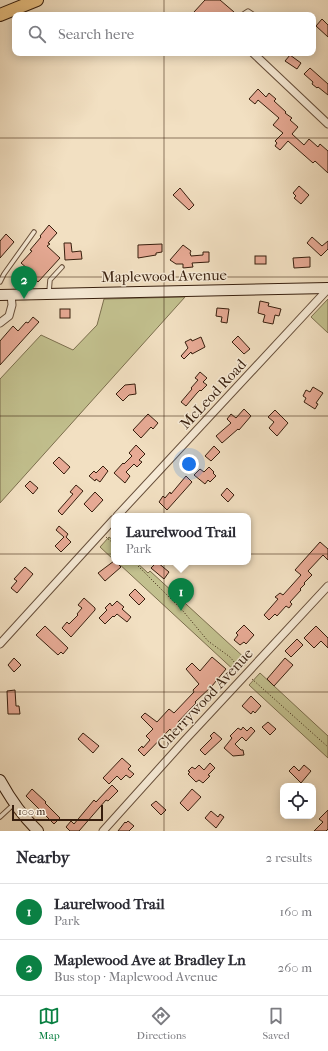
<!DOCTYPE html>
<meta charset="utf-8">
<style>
body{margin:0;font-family:"IM FELL French Canon",serif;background:#f2f2f3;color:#2b2b33}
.controls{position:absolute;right:12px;bottom:12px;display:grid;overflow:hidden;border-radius:8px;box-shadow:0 2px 10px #0003}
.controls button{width:36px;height:36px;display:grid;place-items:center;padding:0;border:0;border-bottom:1px solid #e1e1e2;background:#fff;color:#2b2b33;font:20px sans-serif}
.scale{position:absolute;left:12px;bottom:10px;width:91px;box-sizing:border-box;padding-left:4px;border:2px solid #371e0d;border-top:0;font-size:11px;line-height:14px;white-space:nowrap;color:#371e0d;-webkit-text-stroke:3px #f7ebd7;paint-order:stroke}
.you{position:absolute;left:189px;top:464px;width:14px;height:14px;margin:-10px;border:3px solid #fff;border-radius:50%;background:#1a73e8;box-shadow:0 0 0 6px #1a73e833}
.badge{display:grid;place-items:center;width:26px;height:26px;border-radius:50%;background:#0b8043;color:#fff;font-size:13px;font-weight:700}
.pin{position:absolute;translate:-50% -33px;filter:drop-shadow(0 1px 2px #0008)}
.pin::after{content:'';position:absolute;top:21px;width:14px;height:12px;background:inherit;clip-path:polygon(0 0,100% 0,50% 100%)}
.popup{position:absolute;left:111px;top:513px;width:140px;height:52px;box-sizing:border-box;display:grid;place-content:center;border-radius:8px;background:#fff;filter:drop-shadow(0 1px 3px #0005);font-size:13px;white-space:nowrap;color:#7c7c81}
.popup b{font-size:15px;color:#2b2b33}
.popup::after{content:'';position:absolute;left:50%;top:100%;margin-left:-8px;border:8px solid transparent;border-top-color:#fff}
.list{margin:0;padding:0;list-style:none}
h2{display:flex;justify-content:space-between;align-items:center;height:52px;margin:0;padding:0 16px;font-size:17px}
h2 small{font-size:13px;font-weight:400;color:#7c7c81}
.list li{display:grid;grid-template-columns:26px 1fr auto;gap:12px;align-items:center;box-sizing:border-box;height:56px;padding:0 16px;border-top:1px solid #e1e1e2}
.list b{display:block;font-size:15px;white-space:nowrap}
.list p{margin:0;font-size:13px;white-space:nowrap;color:#7c7c81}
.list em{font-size:13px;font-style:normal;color:#7c7c81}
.icon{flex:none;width:22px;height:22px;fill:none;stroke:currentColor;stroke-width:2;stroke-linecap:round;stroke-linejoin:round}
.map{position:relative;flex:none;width:328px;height:831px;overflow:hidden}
.search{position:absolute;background:#fff;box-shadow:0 2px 10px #0003;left:12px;right:12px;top:12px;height:44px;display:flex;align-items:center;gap:10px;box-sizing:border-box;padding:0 14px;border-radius:8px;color:#7c7c81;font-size:15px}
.sheet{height:164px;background:#fff}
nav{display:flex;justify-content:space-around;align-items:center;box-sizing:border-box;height:56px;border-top:1px solid #e1e1e2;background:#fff;font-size:11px;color:#7c7c81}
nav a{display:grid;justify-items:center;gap:2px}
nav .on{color:#0b8043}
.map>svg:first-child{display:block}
.green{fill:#c2c08e;stroke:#7c6f4e}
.building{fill:#e7aa95;stroke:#371e0d}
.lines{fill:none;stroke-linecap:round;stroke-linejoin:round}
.lane-casing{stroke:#664e3a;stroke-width:5.5}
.street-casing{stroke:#664e3a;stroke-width:9}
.secondary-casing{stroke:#371e0d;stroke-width:12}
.highway-casing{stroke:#371e0d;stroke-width:14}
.path{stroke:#371e0d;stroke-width:1;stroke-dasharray:1 2;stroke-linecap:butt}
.lane{stroke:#f7ebd7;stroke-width:3.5}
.street{stroke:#f7ebd7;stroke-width:7}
.secondary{stroke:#f7ebd7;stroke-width:10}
.highway{stroke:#e9c081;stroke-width:12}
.grid{fill:none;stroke:#371e0d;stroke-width:1;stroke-opacity:0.55}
.labels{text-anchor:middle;stroke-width:3;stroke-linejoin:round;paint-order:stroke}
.street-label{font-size:15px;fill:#371e0d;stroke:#f7ebd7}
</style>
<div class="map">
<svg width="328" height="831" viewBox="0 0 328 831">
<rect width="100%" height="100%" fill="#f2e0c2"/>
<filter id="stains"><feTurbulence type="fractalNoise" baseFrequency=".005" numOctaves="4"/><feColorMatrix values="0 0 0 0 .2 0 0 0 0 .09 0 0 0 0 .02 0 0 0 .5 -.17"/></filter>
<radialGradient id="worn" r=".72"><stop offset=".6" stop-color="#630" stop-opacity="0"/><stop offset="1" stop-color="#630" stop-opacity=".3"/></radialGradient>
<g class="green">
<polygon points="185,297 0,503 0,379 41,335 73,350 97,325 104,299"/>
<polygon points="328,299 328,333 311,317"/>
<polygon points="109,537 114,541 114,560 100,547"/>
<polygon points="117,562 136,562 148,573 150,571 248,661 237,673"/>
<polygon points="260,673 328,736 328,758 249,685"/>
</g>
<g class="building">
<polygon points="205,0 220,0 234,12 231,15 197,15 194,12"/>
<polygon points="322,19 328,25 328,37 316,26"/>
<polygon points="290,55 301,63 297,69 285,61"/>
<polygon points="310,68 328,84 328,95 318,87 317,88 312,84 313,82 304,74"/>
<polygon points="258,89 266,97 269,93 276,99 274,101 286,112 285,113 292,118 290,120 298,127 292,134 304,145 309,139 318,147 320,144 328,151 328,173 315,161 313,163 288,141 280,150 275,146 277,143 275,141 283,133 273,125 279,118 258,100 255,104 249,99"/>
<polygon points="299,186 309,195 301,204 294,198 296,196 293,193"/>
<polygon points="180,188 194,205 189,210 173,195"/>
<polygon points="49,225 57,233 48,243 50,244 47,246 60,258 38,282 32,276 34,274 21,263 32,251 30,250 41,237 40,236"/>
<polygon points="6,234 14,242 0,258 0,241"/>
<polygon points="312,237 322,246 328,241 328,249 321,256 307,243"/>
<polygon points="64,243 71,243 72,252 81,251 82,259 65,260"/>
<polygon points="162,244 162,252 156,253 156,255 138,258 138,245"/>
<polygon points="183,245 191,251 190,253 191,256 203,255 203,252 209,252 209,262 192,263 193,267 183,268 183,264 176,264 170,260"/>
<rect x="255" y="256" width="11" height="8"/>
<polygon points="310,257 310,267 294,268 293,258"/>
<polygon points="260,301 269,303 268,306 281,309 279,316 275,315 273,324 263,322 265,315 258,313"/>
<polygon points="217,308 229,309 227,323 221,322 222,317 216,316"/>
<rect x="60" y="309" width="10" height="9"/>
<polygon points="33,317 39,322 0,365 0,341 13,326 18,331 26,322 28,323"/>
<polygon points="238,336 250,349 244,354 232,342"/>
<polygon points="201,337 205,347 192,354 191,352 184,359 181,356 188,348 185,342 191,339 192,341"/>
<polygon points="200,372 207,378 203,382 207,385 201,391 200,390 197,393 186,406 181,402 192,389 191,388 198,380 195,378"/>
<polygon points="135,384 136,394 129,395 123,401 116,394 125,385"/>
<polygon points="313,387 323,393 316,403 318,404 315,409 304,402 306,398 303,396 306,390 310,392"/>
<polygon points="244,409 251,416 239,430 238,429 222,443 216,436 231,423 227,419 231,414 236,418"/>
<polygon points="275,410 288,423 277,436 269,428 274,422 268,417"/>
<polygon points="148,414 158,423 153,429 151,427 141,438 133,430"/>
<polygon points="136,445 145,454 139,460 142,462 137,467 134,464 126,472 130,476 125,483 114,473 123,463 124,464 132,456 129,453"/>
<polygon points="214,446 220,452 211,461 205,456"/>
<polygon points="59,457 70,467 64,474 53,463"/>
<polygon points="103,466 108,471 100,482 96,479 95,481 89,476 94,471 96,473"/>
<polygon points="209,467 214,472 213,473 216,476 210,482 208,480 205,484 194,475 200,469 204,472"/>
<polygon points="186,476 192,482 167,510 159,502 163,496 165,498 170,492 171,494"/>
<polygon points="30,481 38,488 33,494 25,486"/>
<polygon points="76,485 83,491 62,515 58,511 73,494 70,492"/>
<polygon points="227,488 234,495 228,502 221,495"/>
<polygon points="95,492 103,500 92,512 84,504"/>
<polygon points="59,526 68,534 66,537 71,542 61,552 55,546 64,537 56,530"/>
<polygon points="320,542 328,549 328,560 323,555 308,571 312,575 304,583 305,584 300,589 301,590 290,602 292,604 289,608 286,606 277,616 275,614 269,620 264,615 278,599 275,597 280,593 283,595 301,575 295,570"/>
<polygon points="114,561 116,562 121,567 105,581 98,573"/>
<polygon points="157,562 169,572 164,579 151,568"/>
<polygon points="25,567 33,574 17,593 11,588 17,581 14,579"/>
<polygon points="135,589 145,599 139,605 129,595"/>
<polygon points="84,598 95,608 95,610 71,637 62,628 67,622 69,624 78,615 77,614 82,608 78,605"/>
<polygon points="117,601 124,607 122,609 131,617 127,622 117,614 114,617 113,616 105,624 99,618 107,610 105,608 110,603 112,606"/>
<polygon points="244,625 254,635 246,644 244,642 240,645 234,640 238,635 236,633"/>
<polygon points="45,626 68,648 63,654 61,652 58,655 36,635"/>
<polygon points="316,626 328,638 328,648 321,641 314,648 304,638"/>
<polygon points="297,639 303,645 291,657 285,651"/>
<polygon points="212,657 226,669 212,686 195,702 196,703 178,722 179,724 172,732 170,729 144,756 138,750 142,746 143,748 150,740 146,736 153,729 141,717 145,713 157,722 169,709 174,713 194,692 193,690 199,684 186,669 192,663 200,671"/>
<polygon points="14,658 21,665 14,672 8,665"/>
<polygon points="285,658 293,665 274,686 267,679"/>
<polygon points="15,690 16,706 19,706 20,714 8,714 7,691"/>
<polygon points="251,696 261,706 255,713 253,711 251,714 242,706"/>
<polygon points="268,722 276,729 270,735 262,727"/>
<polygon points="243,727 247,731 251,727 255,731 246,741 242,737 235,744 241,750 243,750 244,755 233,756 224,748 232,738 230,736 238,728 241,730"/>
<polygon points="214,732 222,739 205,755 200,750 212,738 210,736"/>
<polygon points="83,733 99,746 93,753 78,739"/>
<polygon points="122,758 131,766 128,769 134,774 130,778 126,775 121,780 117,776 109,784 103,778"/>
<polygon points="210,763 215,768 208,775 210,776 203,783 199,780 196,782 188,774 190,772 188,771 192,767 195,769 199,765 204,770"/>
<polygon points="304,765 311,771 301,783 289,771 294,766 299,771"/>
<polygon points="112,785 118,791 108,801 106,800 79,831 70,831 66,827 71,821 74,824 94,800 96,802"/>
<polygon points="32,789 46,802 45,803 60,818 54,824 26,796"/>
<polygon points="192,789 201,797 188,811 180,803"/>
<polygon points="156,801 166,810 161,815 151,805"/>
<polygon points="328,810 328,829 326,831 314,831 323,822 319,819"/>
<polygon points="211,811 218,817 220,814 224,817 216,828 205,818"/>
<polygon points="128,821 134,826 129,831 118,831 125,822 126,823"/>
</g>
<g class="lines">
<defs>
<g id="lane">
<polyline points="242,15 248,11 254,15"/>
<polyline points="0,282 4,274 34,232"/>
<polyline points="49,292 50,280 62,267"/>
<polyline points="0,817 13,805"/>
</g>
<g id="street">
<polyline points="253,53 328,124"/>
<polyline points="0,323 9,316 12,305 11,294"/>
<polyline points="117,516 328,289"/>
<polyline points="0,644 114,519"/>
<polyline points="103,831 185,740 328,586"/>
</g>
<g id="secondary">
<polyline points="0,295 328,288"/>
<path d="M0,780c11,20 22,36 38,51"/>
</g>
<polyline id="highway" points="0,15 37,0"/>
</defs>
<use href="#lane" class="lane-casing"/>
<use href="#street" class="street-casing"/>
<use href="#secondary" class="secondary-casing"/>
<use href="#highway" class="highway-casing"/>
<g class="path">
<polyline points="106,537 114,544"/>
<polyline points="134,562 183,611 208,641 230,657 240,669"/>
<polyline points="252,679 328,747"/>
</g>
<use href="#lane" class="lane"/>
<use href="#street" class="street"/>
<use href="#secondary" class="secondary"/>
<use href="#highway" class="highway"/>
</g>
<path class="grid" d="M164,0v15M164,53v778M0,138h328M0,277h328M0,416h328M0,554h328M0,692h328"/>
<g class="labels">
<g class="street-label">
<text transform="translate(164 276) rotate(-1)" y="5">Maplewood Avenue</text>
<text transform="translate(213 394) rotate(-47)" y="5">McLeod Road</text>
<text transform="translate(205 699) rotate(-47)" y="5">Cherrywood Avenue</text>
</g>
</g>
<rect width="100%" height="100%" filter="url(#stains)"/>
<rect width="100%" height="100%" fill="url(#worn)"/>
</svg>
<div class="controls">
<button><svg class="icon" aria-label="locate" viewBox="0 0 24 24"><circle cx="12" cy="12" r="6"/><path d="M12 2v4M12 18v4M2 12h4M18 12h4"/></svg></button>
</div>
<div class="scale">100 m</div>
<div class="you"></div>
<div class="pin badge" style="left:181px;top:611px">1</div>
<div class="popup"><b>Laurelwood Trail</b>Park</div>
<div class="pin badge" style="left:24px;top:299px">2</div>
<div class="search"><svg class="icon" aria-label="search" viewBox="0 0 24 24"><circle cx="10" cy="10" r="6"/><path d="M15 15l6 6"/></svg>Search here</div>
</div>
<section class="sheet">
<h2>Nearby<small>2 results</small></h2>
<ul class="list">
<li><span class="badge">1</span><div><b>Laurelwood Trail</b><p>Park</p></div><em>160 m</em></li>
<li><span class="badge">2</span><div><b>Maplewood Ave at Bradley Ln</b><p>Bus stop · Maplewood Avenue</p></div><em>260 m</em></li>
</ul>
</section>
<nav>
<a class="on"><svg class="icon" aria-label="map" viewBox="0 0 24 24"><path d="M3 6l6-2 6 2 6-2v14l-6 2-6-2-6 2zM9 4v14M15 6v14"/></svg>Map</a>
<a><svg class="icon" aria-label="directions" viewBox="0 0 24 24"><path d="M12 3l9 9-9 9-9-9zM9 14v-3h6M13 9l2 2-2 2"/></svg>Directions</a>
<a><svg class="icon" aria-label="saved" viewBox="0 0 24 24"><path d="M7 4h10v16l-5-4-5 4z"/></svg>Saved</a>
</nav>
